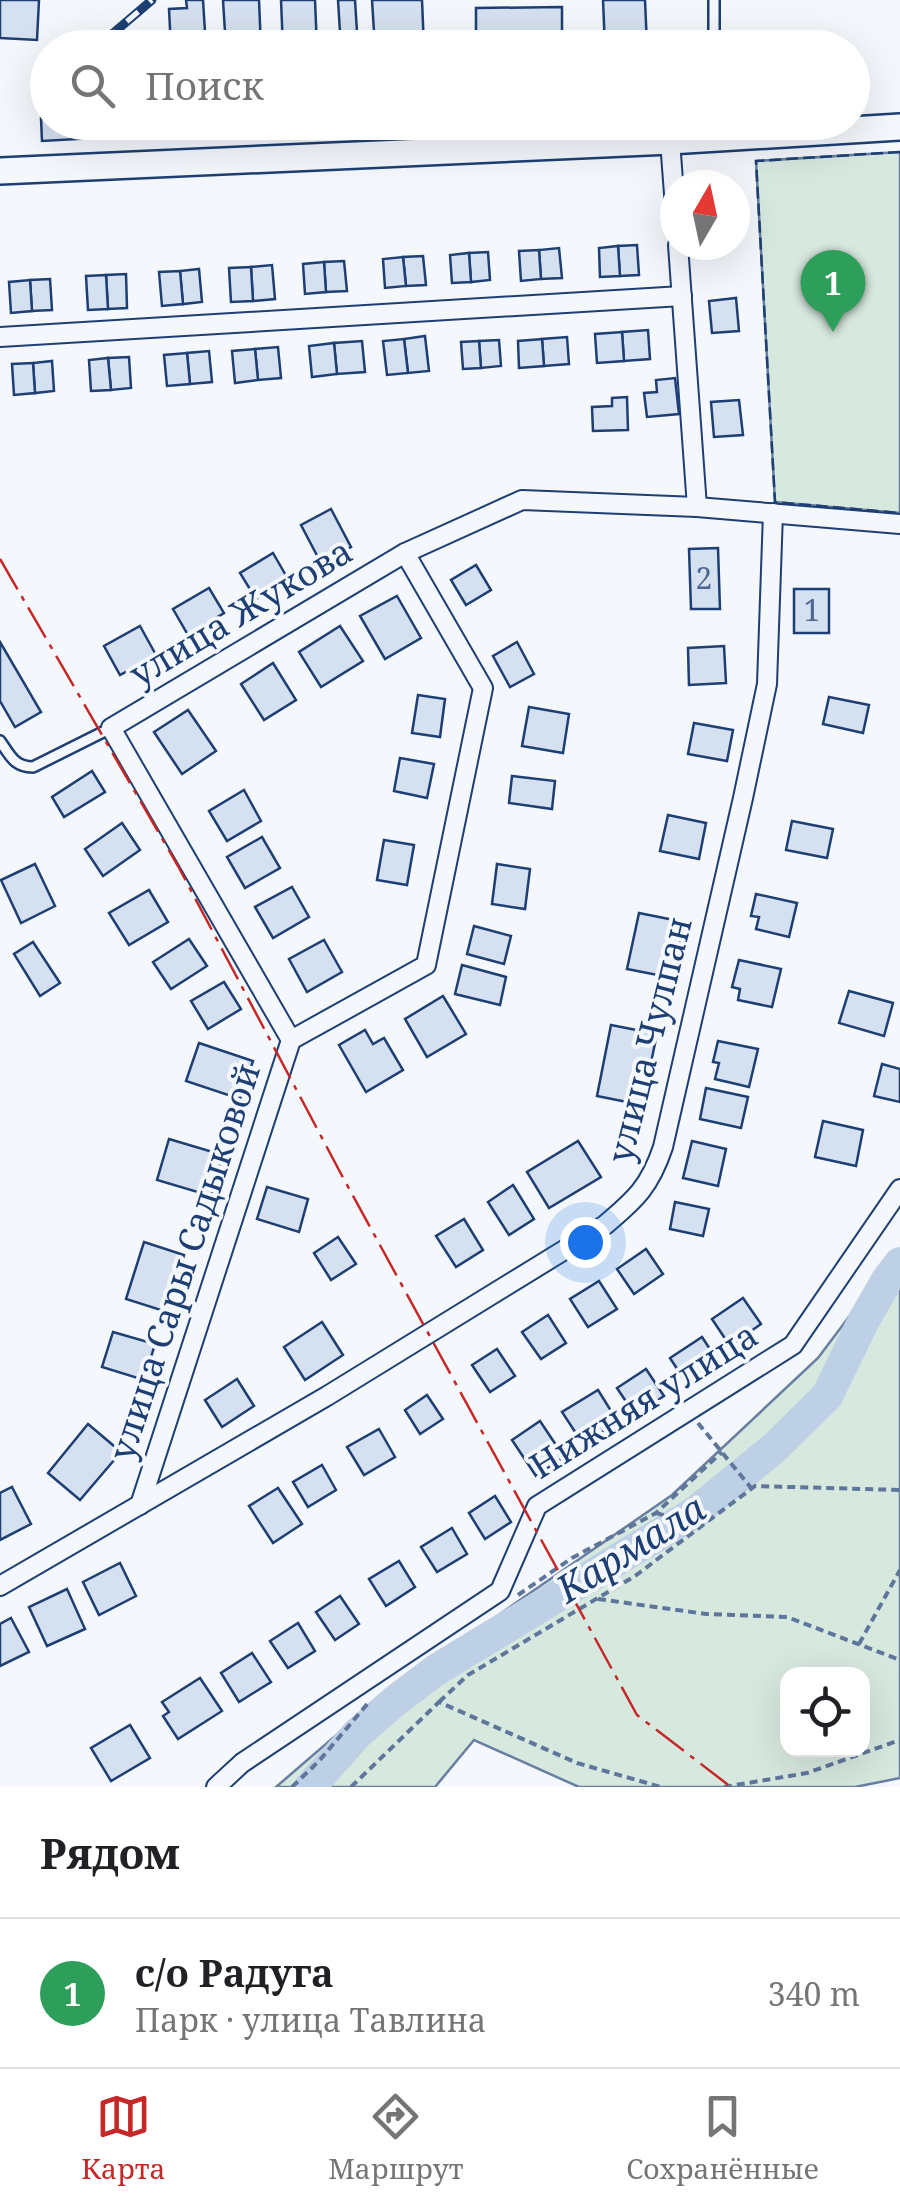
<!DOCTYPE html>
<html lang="ru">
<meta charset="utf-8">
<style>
body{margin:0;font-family:"Noto Serif",serif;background:#f2f2f2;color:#202124}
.controls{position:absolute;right:30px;bottom:30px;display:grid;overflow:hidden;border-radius:20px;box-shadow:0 10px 40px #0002}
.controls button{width:90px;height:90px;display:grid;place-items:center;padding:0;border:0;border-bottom:2px solid #e0e0e0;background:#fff;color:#202124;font:50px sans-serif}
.compass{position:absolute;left:660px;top:170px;width:90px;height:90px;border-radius:50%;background:#fff;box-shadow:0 10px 40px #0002;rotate:9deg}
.you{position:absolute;left:585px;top:1242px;width:35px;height:35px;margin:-25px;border:8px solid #fff;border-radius:50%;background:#1a73e8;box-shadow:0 0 0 15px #1a73e833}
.badge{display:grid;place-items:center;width:65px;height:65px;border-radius:50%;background:#c62828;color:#fff;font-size:32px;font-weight:700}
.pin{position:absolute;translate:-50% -82px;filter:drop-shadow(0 2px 5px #0008)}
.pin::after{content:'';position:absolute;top:52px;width:35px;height:30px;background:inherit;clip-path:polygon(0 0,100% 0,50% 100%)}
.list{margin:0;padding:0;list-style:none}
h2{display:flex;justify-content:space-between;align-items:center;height:130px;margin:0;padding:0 40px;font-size:42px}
h2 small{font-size:32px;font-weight:400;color:#757577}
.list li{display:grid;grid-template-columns:65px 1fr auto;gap:30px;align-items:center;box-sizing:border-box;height:150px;padding:0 40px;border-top:2px solid #e0e0e0}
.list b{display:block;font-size:38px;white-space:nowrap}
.list p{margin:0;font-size:32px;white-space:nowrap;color:#757577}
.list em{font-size:32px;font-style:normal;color:#757577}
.icon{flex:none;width:55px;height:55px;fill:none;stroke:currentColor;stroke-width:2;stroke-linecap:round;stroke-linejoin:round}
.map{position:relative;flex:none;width:900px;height:1787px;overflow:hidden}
.search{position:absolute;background:#fff;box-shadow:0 10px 40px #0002;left:30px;right:30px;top:30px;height:110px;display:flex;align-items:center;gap:25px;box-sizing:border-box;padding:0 35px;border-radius:55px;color:#757577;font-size:38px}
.sheet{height:280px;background:#fff}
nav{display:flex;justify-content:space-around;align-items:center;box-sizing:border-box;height:140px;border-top:2px solid #e0e0e0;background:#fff;font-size:28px;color:#757577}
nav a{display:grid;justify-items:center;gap:5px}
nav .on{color:#c62828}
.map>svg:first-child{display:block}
.green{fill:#d7e8df;stroke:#687fa3;stroke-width:2.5;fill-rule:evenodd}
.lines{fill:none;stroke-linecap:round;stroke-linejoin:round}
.river{stroke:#bed0e5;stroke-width:32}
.building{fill:#d5e0f0;stroke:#1d3f73;stroke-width:2.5}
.lane-casing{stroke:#1d3f73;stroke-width:14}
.street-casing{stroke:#1d3f73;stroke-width:22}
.secondary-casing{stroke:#1d3f73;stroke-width:30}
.path{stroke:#5e769c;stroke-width:4;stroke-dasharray:8 5;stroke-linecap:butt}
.lane{stroke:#f4f7fb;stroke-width:9}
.street{stroke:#f4f7fb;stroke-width:18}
.secondary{stroke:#f4f7fb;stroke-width:25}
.rail-casing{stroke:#1d3f73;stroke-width:9}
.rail{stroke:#f4f7fb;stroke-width:5;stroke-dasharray:15;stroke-linecap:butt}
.fence{stroke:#1d3f73;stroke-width:2.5;stroke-dasharray:12 5;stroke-linecap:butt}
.power{stroke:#c62828;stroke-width:2.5;stroke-dasharray:35 8 5 8;stroke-linecap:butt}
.labels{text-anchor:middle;stroke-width:8;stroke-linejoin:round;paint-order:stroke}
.number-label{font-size:30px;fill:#4b6792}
.street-label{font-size:35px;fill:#1d3f73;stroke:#f4f7fb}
.water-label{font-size:38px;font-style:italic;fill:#1d3f73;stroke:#f4f7fb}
</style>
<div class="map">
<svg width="900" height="1787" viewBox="0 0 900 1787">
<rect width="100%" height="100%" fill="#f4f7fb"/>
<g class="green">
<polygon points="900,152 900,513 775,502 756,161"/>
<path d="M900,1249v529l-45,9h-276l-105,-47 -39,47h-159l108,-93 288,-199 146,-137zM788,1674h74v76h-74z"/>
</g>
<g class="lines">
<polyline class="river" points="310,1787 357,1734 395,1701 436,1670 694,1513 773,1449 827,1396 864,1320 887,1280 900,1263"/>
</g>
<g class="building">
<polygon points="0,0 39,0 37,40 0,38"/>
<polygon points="186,0 203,0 206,48 171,48 169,9 187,8"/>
<polygon points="223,0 259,0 261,48 226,48"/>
<polygon points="281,0 315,0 317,48 283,48"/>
<polygon points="338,0 355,0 358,48 341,48"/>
<polygon points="372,0 422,0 424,48 375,48"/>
<polygon points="603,0 645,0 647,46 605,48"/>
<polygon points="562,7 562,43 476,43 476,8"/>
<polygon points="48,117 48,122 316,122 317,126 42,141 41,118"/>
<polygon points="637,245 639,275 620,276 618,246"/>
<polygon points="618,246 620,276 600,277 599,248"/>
<polygon points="559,248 562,278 541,279 539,250"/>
<polygon points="539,250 541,279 521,281 519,251"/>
<polygon points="488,252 490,280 471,282 469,253"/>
<polygon points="469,253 471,282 452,283 450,255"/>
<polygon points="423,256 426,285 406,286 403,257"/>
<polygon points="403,257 406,286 385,288 383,259"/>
<polygon points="344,261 347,291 326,292 324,262"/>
<polygon points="324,262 326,292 305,294 303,264"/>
<polygon points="272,265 275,299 253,301 251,267"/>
<polygon points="251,267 253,301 231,302 229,268"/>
<polygon points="199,269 202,302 183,304 180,271"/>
<polygon points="180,271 183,304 162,306 159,272"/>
<polygon points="126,274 127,308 108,309 106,275"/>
<polygon points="106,275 108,309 88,310 86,276"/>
<polygon points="50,279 52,310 32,311 30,280"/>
<polygon points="30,280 32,311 11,313 9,282"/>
<polygon points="736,298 739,331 712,333 709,301"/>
<polygon points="648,330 650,359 624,361 622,332"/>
<polygon points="622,332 624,361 597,363 595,334"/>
<polygon points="425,336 429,371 408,373 404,339"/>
<polygon points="567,337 569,364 544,366 542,339"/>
<polygon points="404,339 408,373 387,375 383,341"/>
<polygon points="542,339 544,366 519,368 518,341"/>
<polygon points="499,340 501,366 481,368 479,341"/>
<polygon points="362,341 365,372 337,374 334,343"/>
<polygon points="479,341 481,368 463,369 461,342"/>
<polygon points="334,343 337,374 312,377 309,346"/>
<polygon points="278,347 281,378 258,380 255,349"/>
<polygon points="255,349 258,380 235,383 232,351"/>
<polygon points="209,351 212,382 190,384 187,353"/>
<polygon points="187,353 190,384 167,386 164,355"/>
<polygon points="129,357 131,388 111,390 108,358"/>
<polygon points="108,358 111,390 91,391 89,360"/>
<polygon points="52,361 54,391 35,393 33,363"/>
<polygon points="33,363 35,393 14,395 12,364"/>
<polygon points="675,378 679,414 647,417 644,393 657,392 656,380"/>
<polygon points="627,397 628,430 593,431 592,407 612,406 612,398"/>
<polygon points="739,400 743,435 714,437 711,402"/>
<polygon points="331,509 351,547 321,563 301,525"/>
<polygon points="718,548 720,609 691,609 689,549"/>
<polygon points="273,553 288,579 256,599 240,573"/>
<polygon points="476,565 491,590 466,605 451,580"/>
<polygon points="209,588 224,613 188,635 173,609"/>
<rect x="794" y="589" width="35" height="44"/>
<polygon points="397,596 421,638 385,659 360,616"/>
<polygon points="140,626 156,655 120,675 104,646"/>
<polygon points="340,626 363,661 321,687 299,652"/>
<polygon points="0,642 41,712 15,727 0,701"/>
<polygon points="517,642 534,674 510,687 493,656"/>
<polygon points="724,646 726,683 689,685 688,648"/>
<polygon points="273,663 296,700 264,720 241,684"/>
<polygon points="418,695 445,699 440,737 412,733"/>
<polygon points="829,697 869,705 863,733 823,724"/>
<polygon points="529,707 569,714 563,753 522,746"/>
<polygon points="188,710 216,751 182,774 154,732"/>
<polygon points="694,723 733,730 727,761 688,754"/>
<polygon points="400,758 434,764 427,798 394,791"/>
<polygon points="92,771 105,792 64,817 52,797"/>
<polygon points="512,776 555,781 552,809 509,803"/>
<polygon points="244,790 261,821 227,841 209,811"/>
<polygon points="668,815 706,823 699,859 660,851"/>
<polygon points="792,821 833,829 827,858 786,850"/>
<polygon points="122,823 140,850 103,876 85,849"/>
<polygon points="262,837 280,868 245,888 227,857"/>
<polygon points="384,840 414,845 407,885 377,880"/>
<polygon points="35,864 55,906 21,923 1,880"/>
<polygon points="497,864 530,869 525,909 492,904"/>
<polygon points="292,887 309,917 273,938 255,907"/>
<polygon points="149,890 168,922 129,945 109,913"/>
<polygon points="756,894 797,903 789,937 756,929 759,917 751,916"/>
<polygon points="639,913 684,922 673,978 627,969"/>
<polygon points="474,926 511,936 504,964 467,954"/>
<polygon points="189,939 207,966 171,989 153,962"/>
<polygon points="324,940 342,972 307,992 289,959"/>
<polygon points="33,942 60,983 40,996 14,954"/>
<polygon points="739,960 781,969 772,1007 738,1000 740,989 732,987"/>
<polygon points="462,965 506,977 500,1005 455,994"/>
<polygon points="224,982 241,1009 208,1029 191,1001"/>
<polygon points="849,991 893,1003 884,1036 839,1023"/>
<polygon points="443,996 466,1034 427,1057 405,1019"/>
<polygon points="611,1025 657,1034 642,1105 597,1096"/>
<polygon points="365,1030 373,1044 384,1038 403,1070 366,1092 339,1045"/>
<polygon points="718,1041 758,1049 749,1087 715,1079 719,1063 713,1062"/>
<polygon points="199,1043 253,1061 240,1099 186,1081"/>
<polygon points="882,1064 900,1069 900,1102 874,1096"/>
<polygon points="706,1088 748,1097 741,1128 700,1119"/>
<polygon points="823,1121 863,1130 856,1166 815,1157"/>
<polygon points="169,1139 223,1155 211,1196 157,1180"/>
<polygon points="578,1141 601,1177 549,1208 527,1172"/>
<polygon points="692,1141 726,1149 718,1186 683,1178"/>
<polygon points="513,1185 534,1219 509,1235 488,1202"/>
<polygon points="267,1187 308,1199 299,1232 257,1219"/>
<polygon points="675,1202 709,1209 703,1236 670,1229"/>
<polygon points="464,1219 483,1250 456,1267 436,1236"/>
<polygon points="338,1237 356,1264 331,1280 314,1253"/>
<polygon points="144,1242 184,1255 167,1312 126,1299"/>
<polygon points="646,1249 663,1274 634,1294 617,1269"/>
<polygon points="599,1281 617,1309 588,1327 570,1299"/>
<polygon points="743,1298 761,1324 730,1346 712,1319"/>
<polygon points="548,1315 566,1343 541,1359 522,1332"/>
<polygon points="322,1322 343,1355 305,1380 284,1347"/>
<polygon points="113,1332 155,1344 144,1380 102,1367"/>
<polygon points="702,1337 719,1363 687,1384 670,1358"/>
<polygon points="497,1349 515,1376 490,1392 472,1365"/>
<polygon points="646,1369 664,1396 635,1415 617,1388"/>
<polygon points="237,1379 254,1406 222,1427 205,1400"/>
<polygon points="598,1390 618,1422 583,1444 562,1412"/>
<polygon points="427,1395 443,1419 420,1434 405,1410"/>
<polygon points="540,1421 564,1457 536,1476 512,1440"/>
<polygon points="88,1424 121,1452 80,1500 48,1473"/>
<polygon points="379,1429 395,1457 364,1475 347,1447"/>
<polygon points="322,1465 336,1490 308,1507 293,1482"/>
<polygon points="12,1487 31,1524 0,1540 0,1493"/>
<polygon points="278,1488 302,1524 273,1543 249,1506"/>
<polygon points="495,1496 511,1522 485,1539 469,1513"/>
<polygon points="452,1528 467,1554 437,1572 421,1547"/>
<polygon points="399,1561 415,1587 386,1606 369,1579"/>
<polygon points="120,1563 136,1596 99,1615 83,1582"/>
<polygon points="67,1589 85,1629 47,1646 29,1607"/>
<polygon points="340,1596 359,1624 335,1640 316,1612"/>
<polygon points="11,1618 29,1652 0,1666 0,1624"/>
<polygon points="298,1623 315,1651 288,1668 270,1641"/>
<polygon points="252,1653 271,1682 239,1702 221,1673"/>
<polygon points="200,1678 222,1711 178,1739 163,1716 169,1712 162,1702"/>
<polygon points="130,1725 150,1758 111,1781 91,1748"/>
</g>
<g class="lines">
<defs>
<g id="lane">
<polyline points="714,0 714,48"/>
<path d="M0,741c10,14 14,26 33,26l78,-39"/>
</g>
<g id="street">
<polyline points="670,141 675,207"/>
<polyline points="678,245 697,507"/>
<polyline points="0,337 682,296"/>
<polyline points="291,1040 426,965 483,688 405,553"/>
<polyline points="140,1505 291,1040 111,728 405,553 522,500 697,507 900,524"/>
<path d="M0,1586l327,-190 278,-171c31,-26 45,-39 58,-78l80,-349 24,-114 6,-171"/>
<polyline points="216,1787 242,1763 500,1591 537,1506 793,1345 900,1189"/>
</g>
<polyline id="secondary" points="0,171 670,141 900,127"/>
</defs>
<use href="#lane" class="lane-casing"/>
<use href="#street" class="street-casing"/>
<use href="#secondary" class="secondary-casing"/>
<g class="path">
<polyline points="698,1423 752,1489"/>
<polyline points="656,1513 700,1525"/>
<polyline points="518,1595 572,1558 656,1513 722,1452"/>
<polyline points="598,1599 706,1614 787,1617 900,1660"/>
<polyline points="859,1644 900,1570"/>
<polyline points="439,1702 468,1675 635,1576 755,1486 900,1490"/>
<polyline points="292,1787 319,1761 369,1702"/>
<polyline points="351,1787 439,1702 577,1763 661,1787"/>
<polyline points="724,1787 807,1773 900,1740"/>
</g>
<use href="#lane" class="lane"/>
<use href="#street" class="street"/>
<use href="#secondary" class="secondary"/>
<defs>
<polyline id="rail" points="104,41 152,0"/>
</defs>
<use href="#rail" class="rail-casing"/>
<use href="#rail" class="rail"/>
<polyline class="fence" points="900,152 756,161 775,502 900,513"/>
<polyline class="power" points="0,559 178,866 340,1172 637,1715 731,1787"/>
</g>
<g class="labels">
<g class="number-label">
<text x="704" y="589">2</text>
<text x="812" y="621">1</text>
</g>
<g class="street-label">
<text transform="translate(241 613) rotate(-31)" y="12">улица Жукова</text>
<text transform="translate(650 1040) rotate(-76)" y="12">улица Чулпан</text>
<text transform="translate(185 1262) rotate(-72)" y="12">улица Сары Садыковой</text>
<text transform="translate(644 1401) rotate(-32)" y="12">Нижняя улица</text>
</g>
<g class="water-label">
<text transform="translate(631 1549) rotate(-32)" y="13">Кармала</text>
</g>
</g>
</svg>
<div class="controls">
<button><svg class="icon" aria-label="locate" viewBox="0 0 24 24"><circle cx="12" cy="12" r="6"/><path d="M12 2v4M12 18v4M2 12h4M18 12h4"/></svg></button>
</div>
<svg class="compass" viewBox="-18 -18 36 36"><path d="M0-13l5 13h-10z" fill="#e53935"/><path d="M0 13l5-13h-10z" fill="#757577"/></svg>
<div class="you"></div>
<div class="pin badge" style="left:833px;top:332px;background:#2e9e5b">1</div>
<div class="search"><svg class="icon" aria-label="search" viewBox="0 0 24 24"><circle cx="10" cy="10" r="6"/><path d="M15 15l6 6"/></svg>Поиск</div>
</div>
<section class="sheet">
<h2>Рядом<small></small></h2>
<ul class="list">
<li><span class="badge" style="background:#2e9e5b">1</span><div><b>с/о Радуга</b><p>Парк · улица Тавлина</p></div><em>340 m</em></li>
</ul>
</section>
<nav>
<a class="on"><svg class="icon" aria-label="map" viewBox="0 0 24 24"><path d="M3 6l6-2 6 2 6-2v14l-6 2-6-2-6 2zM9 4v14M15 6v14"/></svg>Карта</a>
<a><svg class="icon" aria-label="directions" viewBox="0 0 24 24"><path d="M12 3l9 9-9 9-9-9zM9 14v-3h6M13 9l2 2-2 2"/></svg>Маршрут</a>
<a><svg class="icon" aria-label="saved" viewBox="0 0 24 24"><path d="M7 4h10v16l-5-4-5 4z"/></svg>Сохранённые</a>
</nav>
